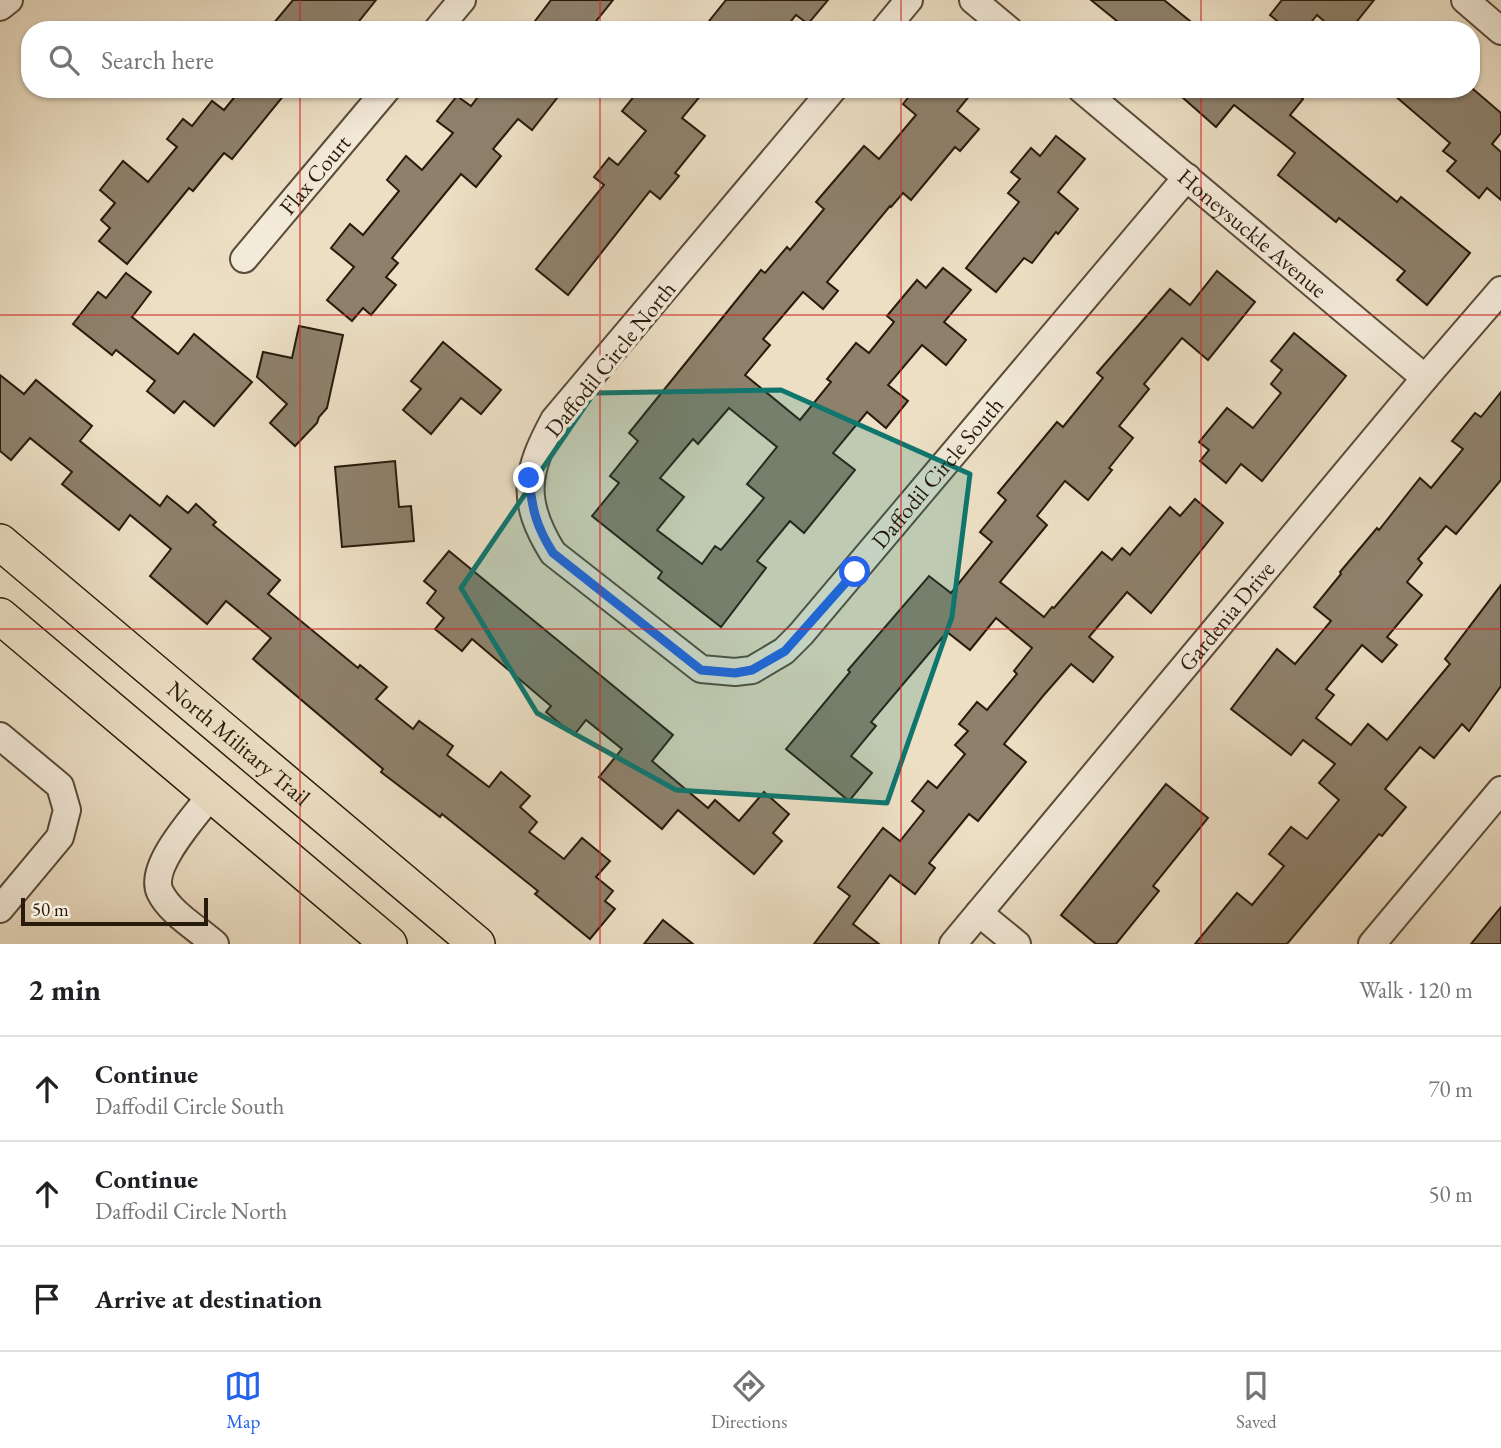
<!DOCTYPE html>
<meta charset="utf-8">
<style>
body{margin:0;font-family:"EB Garamond",serif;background:#f2f2f2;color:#202124}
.scale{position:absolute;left:21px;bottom:18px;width:187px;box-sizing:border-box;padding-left:7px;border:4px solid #281b0c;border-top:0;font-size:19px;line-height:24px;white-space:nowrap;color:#281b0c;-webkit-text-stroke:5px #f3ead9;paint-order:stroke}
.stop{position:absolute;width:21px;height:21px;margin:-16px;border:5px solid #2563eb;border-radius:50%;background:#fff}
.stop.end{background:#2563eb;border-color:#fff;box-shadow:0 2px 7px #0008}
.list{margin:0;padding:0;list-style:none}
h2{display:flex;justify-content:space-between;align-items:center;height:91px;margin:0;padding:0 28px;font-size:30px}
h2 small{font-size:23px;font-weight:400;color:#757577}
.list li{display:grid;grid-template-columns:46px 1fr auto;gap:21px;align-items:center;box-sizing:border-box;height:105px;padding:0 28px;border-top:2px solid #e0e0e0}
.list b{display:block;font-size:26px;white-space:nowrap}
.list p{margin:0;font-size:23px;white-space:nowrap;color:#757577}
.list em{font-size:23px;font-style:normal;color:#757577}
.icon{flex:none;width:38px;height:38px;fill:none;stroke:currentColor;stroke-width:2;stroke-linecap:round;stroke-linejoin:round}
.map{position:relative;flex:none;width:1501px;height:944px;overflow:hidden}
.search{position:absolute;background:#fff;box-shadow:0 2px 5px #0004;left:21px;right:21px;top:21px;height:77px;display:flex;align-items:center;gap:18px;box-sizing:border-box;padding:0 24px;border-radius:28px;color:#757577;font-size:26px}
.sheet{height:406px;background:#fff}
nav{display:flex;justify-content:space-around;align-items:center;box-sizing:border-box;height:98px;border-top:2px solid #e0e0e0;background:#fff;font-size:19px;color:#757577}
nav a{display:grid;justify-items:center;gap:4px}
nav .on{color:#2563eb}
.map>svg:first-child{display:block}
.building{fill:#8e816c;stroke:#281b0c;stroke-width:2;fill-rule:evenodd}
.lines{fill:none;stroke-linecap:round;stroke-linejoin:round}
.minor-casing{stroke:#594c3a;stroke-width:30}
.major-casing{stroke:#281b0c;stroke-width:38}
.minor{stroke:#f3ead9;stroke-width:26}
.major{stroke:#ecdfc4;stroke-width:35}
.route{stroke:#2563eb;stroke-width:9}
.marked{fill:#0f766e;fill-opacity:0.2;stroke:#0f766e;stroke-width:5;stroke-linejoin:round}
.grid{fill:none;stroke:#d62828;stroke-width:2;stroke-opacity:0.55}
.labels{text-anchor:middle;stroke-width:7;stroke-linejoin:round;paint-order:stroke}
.street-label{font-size:23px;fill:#281b0c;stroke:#f3ead9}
</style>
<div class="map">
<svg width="1501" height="944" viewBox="0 0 1501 944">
<rect width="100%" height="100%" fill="#ecdfc4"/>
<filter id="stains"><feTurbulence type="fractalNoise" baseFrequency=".00286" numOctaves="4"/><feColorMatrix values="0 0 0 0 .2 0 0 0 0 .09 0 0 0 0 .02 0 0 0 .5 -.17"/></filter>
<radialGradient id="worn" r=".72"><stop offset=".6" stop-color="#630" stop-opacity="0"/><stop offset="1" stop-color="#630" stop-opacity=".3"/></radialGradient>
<g class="building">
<polygon points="293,0 376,0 352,30 268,30"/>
<polygon points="551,0 613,0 589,30 545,30 535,21"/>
<polygon points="726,0 828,0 808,24 796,15 784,30 702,30"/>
<polygon points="1091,0 1164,0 1201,30 1128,30"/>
<polygon points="1282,0 1374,0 1350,30 1334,30 1317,15 1305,30 1288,30 1270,15"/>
<polygon points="241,89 289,89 232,159 224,153 193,191 189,188 127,264 99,241 110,228 101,220 115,203 100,190 123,161 148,182 177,147 167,139 183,119 192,126 212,101 224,110"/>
<polygon points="484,89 564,89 532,130 518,119 493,149 501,156 476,187 461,174 392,258 398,263 386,277 396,285 371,315 363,308 352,321 327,300 354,267 331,248 350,224 363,235 399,191 387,180 406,156 422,170 453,133 437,121 457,96 471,106"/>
<polygon points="640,89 706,89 682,118 705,136 675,173 679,176 660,199 650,191 568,295 536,269 604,185 594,177 609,158 618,165 646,131 622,111"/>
<path d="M915,89h60l-18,22 22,18 -19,22 -5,-4 -44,53 -8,-7 -12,14 -1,-1 -63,76 11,9 -15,18 -20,-17 -40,47 7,6 -25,30 55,45 31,-38 -4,-3 29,-36 13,10 25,-31 -7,-6 30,-36 9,8 17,-20 28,22 -27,32 22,18 -20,25 -24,-20 -34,40 20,16 -22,27 -19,-16 -34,41 22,17 -51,63 -14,-12 -33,40 9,7 -45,59 -63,-49 4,-6 -70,-56 27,-33 -9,-7 28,-35 -9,-8 132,-163 4,3 22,-26 3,3 34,-41 -8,-7 48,-56 15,13 37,-44 -13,-11zM729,408l48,39 -30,37 17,14 -43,52 -6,-4 -13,18 -45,-34 27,-33 -24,-19 33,-39 5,5z"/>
<polygon points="1173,89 1292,89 1303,99 1290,115 1397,202 1401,197 1470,253 1427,305 1397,280 1405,271 1339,218 1336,222 1278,175 1295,153 1234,105 1216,127"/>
<polygon points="1387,89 1473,89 1501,113 1501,133 1492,144 1501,152 1501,200 1487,188 1479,198 1447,171 1456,161 1443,151 1450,143"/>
<polygon points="1056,136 1085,159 1058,192 1078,209 1058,234 1056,232 1032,263 1024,258 996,292 966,268 1019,202 1008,193 1020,179 1011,172 1031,148 1040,156"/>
<polygon points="1217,271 1255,302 1208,360 1182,338 1144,384 1149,389 1119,426 1133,438 1109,468 1112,470 1088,500 1065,481 1037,516 1047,525 1000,582 1044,617 1052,607 1054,608 1102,552 1112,560 1122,548 1130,555 1170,507 1180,516 1195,499 1223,523 1151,613 1127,592 1089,637 1113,657 1093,682 1071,664 1043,696 1004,744 1026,762 978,821 969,814 929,863 935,868 915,894 890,875 853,924 879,944 814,944 850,896 838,887 883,828 900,841 924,811 912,801 928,781 937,788 965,754 955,745 968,731 959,724 977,702 987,710 1017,674 1014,671 1032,648 996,618 970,650 947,632 871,722 876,726 851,756 872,773 849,801 786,749 850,672 848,670 929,576 951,593 992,542 980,532 1006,500 998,493 1057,422 1063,427 1103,378 1097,373 1170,289 1190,305"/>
<polygon points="126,273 151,292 132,317 178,354 194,334 252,382 214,426 184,401 174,413 147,391 155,381 116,350 112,355 73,324 98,292 106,298"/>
<polygon points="299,326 343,335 327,408 319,417 317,423 295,446 270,423 287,404 257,377 263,352 292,358"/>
<polygon points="1294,333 1346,376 1262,481 1241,464 1226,483 1200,461 1209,450 1199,442 1227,408 1253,428 1281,393 1271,384 1282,370 1271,361"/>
<polygon points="443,342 501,390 481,414 461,398 431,434 403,410 421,389 411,381"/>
<polygon points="0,375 24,394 36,380 92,426 80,441 160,506 167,496 188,513 196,504 216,522 213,525 280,580 268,594 358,668 360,665 387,687 376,699 413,729 419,721 453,746 447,755 489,787 501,772 530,796 520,807 537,822 529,832 564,859 582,838 610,861 596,877 613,891 605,901 615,909 590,939 535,894 538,891 442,814 440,817 381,772 383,769 253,659 271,638 226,601 207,624 150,576 171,549 130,515 119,530 62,484 72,472 30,438 11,460 0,451"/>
<polygon points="1501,392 1501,480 1456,534 1446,526 1418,559 1422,563 1407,582 1422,595 1387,637 1397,645 1382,662 1362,645 1326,689 1334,695 1316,718 1351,745 1368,724 1387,740 1450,664 1445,659 1501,585 1501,686 1469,731 1462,724 1434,758 1420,747 1385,789 1406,807 1382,836 1379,834 1287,944 1195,944 1237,893 1252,905 1284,866 1269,854 1291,827 1307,839 1339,800 1319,783 1335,764 1303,740 1291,755 1231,709 1277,649 1295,664 1331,621 1314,607 1341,574 1340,572 1377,528 1379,530 1420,478 1431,488 1463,449 1452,441 1475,413 1481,417"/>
<polygon points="395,461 399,507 411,506 414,541 342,547 335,467"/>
<polygon points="449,551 673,735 652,761 708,808 715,800 739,821 764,792 789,814 773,833 782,841 754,874 678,810 662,829 599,777 622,749 586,720 574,735 546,712 551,706 472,639 462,651 435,629 444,618 427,603 436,591 424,581"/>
<polygon points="1166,784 1208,818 1153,886 1159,891 1116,944 1096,944 1061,915"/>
<polygon points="1501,907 1501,944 1471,944"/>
<polygon points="663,920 693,944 644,944"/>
</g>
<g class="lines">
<defs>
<g id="minor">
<polyline points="973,0 1009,30"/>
<polyline points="1465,0 1501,31"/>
<polyline points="0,7 9,0"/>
<polyline points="437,30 462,0"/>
<polyline points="884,30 909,0"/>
<path id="s1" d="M833,89l-279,331c-28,52 -34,80 -1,133l148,116 34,3 17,-2 32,-19 17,-17 386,-457"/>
<path id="s2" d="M1081,89l344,289"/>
<path id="s3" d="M244,259l143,-170"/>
<polyline points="0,736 60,786 67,810 60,837 0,909"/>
<path d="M212,794c-16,21 -64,72 -52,98 10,21 38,37 55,52"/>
<polyline points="979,913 1017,944"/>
<path id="s4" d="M953,944l472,-566 76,-88"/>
<polyline points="1372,944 1501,790"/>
</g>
<g id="major">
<path id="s5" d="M0,542l477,402"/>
<polyline points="0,616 389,944"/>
</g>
</defs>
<use href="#minor" class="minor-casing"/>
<use href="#major" class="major-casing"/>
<use href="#minor" class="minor"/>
<use href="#major" class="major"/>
</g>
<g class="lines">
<path class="route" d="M529,478c3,31 7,48 24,75l148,117 34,3 17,-3 33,-19 70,-79"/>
</g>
<path class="marked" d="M781,390l189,84 -18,143 -65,186 -211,-13 -139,-77 -76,-125 133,-195z"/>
<path class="grid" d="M300,0v30M600,0v30M901,0v30M1201,0v30M300,89v855M600,89v855M901,89v855M1201,89v855M0,315h1501M0,629h1501"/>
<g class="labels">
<g class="street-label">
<text dy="8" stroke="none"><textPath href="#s3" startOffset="110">Flax Court</textPath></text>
<text dy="8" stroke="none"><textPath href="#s2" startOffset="224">Honeysuckle Avenue</textPath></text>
<text transform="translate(610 359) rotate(-51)" y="8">Daffodil Circle North</text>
<text dy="8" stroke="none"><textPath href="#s1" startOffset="1087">Daffodil Circle South</textPath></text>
<text dy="8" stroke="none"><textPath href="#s4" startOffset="427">Gardenia Drive</textPath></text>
<text dy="8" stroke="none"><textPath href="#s5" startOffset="312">North Military Trail</textPath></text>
</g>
</g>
<rect width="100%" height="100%" filter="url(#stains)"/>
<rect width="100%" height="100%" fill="url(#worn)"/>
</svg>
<div class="scale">50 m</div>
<div class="stop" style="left:855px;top:572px"></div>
<div class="stop end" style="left:529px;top:478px"></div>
<div class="search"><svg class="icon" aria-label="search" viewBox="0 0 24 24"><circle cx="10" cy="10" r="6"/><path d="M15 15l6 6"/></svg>Search here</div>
</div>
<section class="sheet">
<h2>2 min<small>Walk · 120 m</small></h2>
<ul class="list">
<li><svg class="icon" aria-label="ahead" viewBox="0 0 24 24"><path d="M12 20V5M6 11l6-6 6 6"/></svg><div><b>Continue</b><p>Daffodil Circle South</p></div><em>70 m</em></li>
<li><svg class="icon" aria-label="ahead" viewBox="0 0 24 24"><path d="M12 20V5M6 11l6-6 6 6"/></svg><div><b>Continue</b><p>Daffodil Circle North</p></div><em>50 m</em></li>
<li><svg class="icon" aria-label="arrive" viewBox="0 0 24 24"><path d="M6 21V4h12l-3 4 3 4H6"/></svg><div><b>Arrive at destination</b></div></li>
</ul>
</section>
<nav>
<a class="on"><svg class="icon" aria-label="map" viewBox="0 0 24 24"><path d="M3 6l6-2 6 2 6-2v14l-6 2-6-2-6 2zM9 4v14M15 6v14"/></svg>Map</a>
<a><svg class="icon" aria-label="directions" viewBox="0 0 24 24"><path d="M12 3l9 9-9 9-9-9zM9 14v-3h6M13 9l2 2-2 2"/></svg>Directions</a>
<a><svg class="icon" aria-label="saved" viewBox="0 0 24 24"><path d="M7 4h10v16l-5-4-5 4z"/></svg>Saved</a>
</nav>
